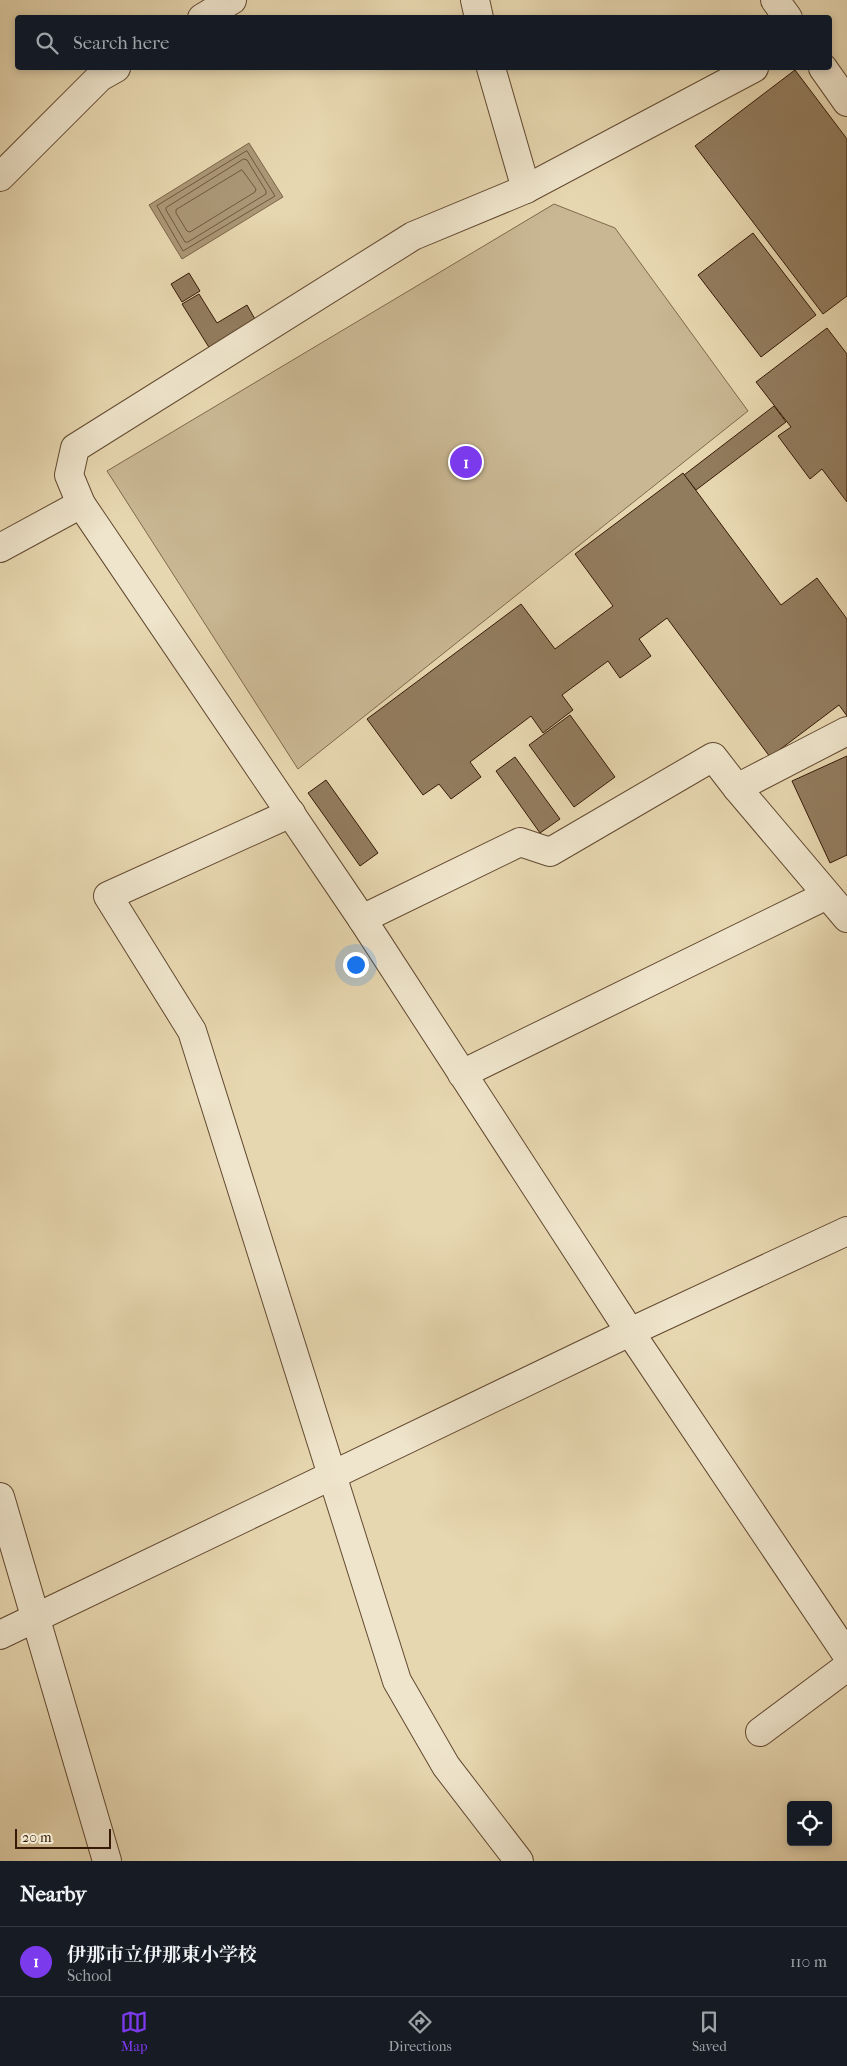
<!DOCTYPE html>
<meta charset="utf-8">
<style>
body{margin:0;font-family:"IM FELL French Canon","Noto Serif JP",serif;background:#20242c;color:#f1f3f6}
.controls{position:absolute;right:15px;bottom:15px;display:grid;overflow:hidden;border-radius:5px;box-shadow:0 2px 8px #0003}
.controls button{width:45px;height:45px;display:grid;place-items:center;padding:0;border:0;border-bottom:1px solid #363941;background:#171b24;color:#f1f3f6;font:25px sans-serif}
.scale{position:absolute;left:15px;bottom:12px;width:96px;box-sizing:border-box;padding-left:5px;border:2px solid #361a06;border-top:0;font-size:14px;line-height:18px;white-space:nowrap;color:#361a06;-webkit-text-stroke:4px #efe5cc;paint-order:stroke}
.you{position:absolute;left:355px;top:964px;width:18px;height:18px;margin:-12px;border:4px solid #fff;border-radius:50%;background:#1a73e8;box-shadow:0 0 0 8px #1a73e833}
.badge{display:grid;place-items:center;width:32px;height:32px;border-radius:50%;background:#7c3aed;color:#fff;font-size:16px;font-weight:700}
.pin{position:absolute;translate:-50% -50%;border:2px solid #fff;box-shadow:0 1px 5px #0006}
.list{margin:0;padding:0;list-style:none}
h2{display:flex;justify-content:space-between;align-items:center;height:65px;margin:0;padding:0 20px;font-size:21px}
h2 small{font-size:16px;font-weight:400;color:#9ea1a6}
.list li{display:grid;grid-template-columns:32px 1fr auto;gap:15px;align-items:center;box-sizing:border-box;height:70px;padding:0 20px;border-top:1px solid #363941}
.list b{display:block;font-size:19px;white-space:nowrap}
.list p{margin:0;font-size:16px;white-space:nowrap;color:#9ea1a6}
.list em{font-size:16px;font-style:normal;color:#9ea1a6}
.icon{flex:none;width:28px;height:28px;fill:none;stroke:currentColor;stroke-width:2;stroke-linecap:round;stroke-linejoin:round}
.map{position:relative;flex:none;width:847px;height:1861px;overflow:hidden}
.search{position:absolute;background:#171b24;box-shadow:0 2px 8px #0003;left:15px;right:15px;top:15px;height:55px;display:flex;align-items:center;gap:12px;box-sizing:border-box;padding:0 18px;border-radius:5px;color:#9ea1a6;font-size:19px}
.sheet{height:135px;background:#171b24}
nav{display:flex;justify-content:space-around;align-items:center;box-sizing:border-box;height:70px;border-top:1px solid #363941;background:#171b24;font-size:14px;color:#9ea1a6}
nav a{display:grid;justify-items:center;gap:2px}
nav .on{color:#7c3aed}
.map>svg:first-child{display:block}
.green{fill:#c9b793;stroke:#80684c}
.water{fill:#ab9776;stroke:#7c6549}
.lines{fill:none;stroke-linecap:round;stroke-linejoin:round}
.shore{stroke:#70583e;stroke-width:1}
.building{fill:#927c5e;stroke:#361a06}
.minor-casing{stroke:#624930;stroke-width:30}
.tertiary-casing{stroke:#624930;stroke-width:30}
.minor{stroke:#efe5cc;stroke-width:28}
.tertiary{stroke:#efe5cc;stroke-width:28}
</style>
<div class="map">
<svg width="847" height="1861" viewBox="0 0 847 1861">
<rect width="100%" height="100%" fill="#e7d7b0"/>
<filter id="stains"><feTurbulence type="fractalNoise" baseFrequency=".004" numOctaves="4"/><feColorMatrix values="0 0 0 0 .2 0 0 0 0 .09 0 0 0 0 .02 0 0 0 .5 -.17"/></filter>
<radialGradient id="worn" r=".72"><stop offset=".6" stop-color="#630" stop-opacity="0"/><stop offset="1" stop-color="#630" stop-opacity=".3"/></radialGradient>
<polygon class="green" points="554,204 615,228 748,411 298,769 107,471"/>
<polygon class="water" points="249,143 283,197 182,259 149,205"/>
<g class="lines">
<g class="shore">
<polygon points="247,151 275,196 183,251 157,206"/>
<polygon points="244,159 247,160 266,191 266,194 188,242 185,242 166,210 166,208"/>
<polygon points="242,170 256,189 255,192 190,232 187,231 176,213 176,210"/>
</g>
</g>
<g class="building">
<polygon points="795,70 847,139 847,296 823,314 695,146"/>
<polygon points="753,233 816,315 761,357 698,275"/>
<polygon points="189,273 200,291 182,302 171,284"/>
<polygon points="199,294 217,323 247,305 256,321 210,349 182,304"/>
<polygon points="827,328 847,354 847,502 822,469 810,479 778,436 791,427 756,382"/>
<polygon points="774,406 786,422 696,490 684,475"/>
<polygon points="683,473 781,605 817,578 847,619 847,716 839,705 770,757 667,618 639,639 651,656 620,678 608,661 562,695 573,710 543,733 531,716 470,762 481,777 451,799 439,784 423,795 367,719 521,604 555,649 613,606 575,554"/>
<polygon points="570,715 615,777 574,807 529,745"/>
<polygon points="847,756 847,855 830,863 792,781"/>
<polygon points="515,757 560,819 540,833 496,771"/>
<polygon points="326,780 378,853 360,866 308,793"/>
</g>
<g class="lines">
<defs>
<g id="minor">
<polyline points="475,0 479,18"/>
<polyline points="775,0 788,18"/>
<polyline points="202,18 232,0"/>
<polyline points="491,68 526,189"/>
<polyline points="754,68 526,189 413,236 75,448 69,475 81,504 362,919 630,1332 847,1655"/>
<polyline points="823,68 847,102"/>
<polyline points="0,177 100,77 116,68"/>
<polyline points="0,548 81,504"/>
<polyline points="737,788 847,731"/>
<polyline points="291,813 108,896 192,1031 397,1681 446,1766 519,1861"/>
<polyline points="362,919 520,842 550,852 713,757 737,788 847,918"/>
<polyline points="462,1074 827,895"/>
<polyline points="760,1732 847,1667"/>
</g>
<g id="tertiary">
<polyline points="0,1497 107,1861"/>
<polyline points="0,1635 630,1332 847,1231"/>
</g>
</defs>
<use href="#minor" class="minor-casing"/>
<use href="#tertiary" class="tertiary-casing"/>
<use href="#minor" class="minor"/>
<use href="#tertiary" class="tertiary"/>
</g>
<rect width="100%" height="100%" filter="url(#stains)"/>
<rect width="100%" height="100%" fill="url(#worn)"/>
</svg>
<div class="controls">
<button><svg class="icon" aria-label="locate" viewBox="0 0 24 24"><circle cx="12" cy="12" r="6"/><path d="M12 2v4M12 18v4M2 12h4M18 12h4"/></svg></button>
</div>
<div class="scale">20 m</div>
<div class="you"></div>
<div class="pin badge" style="left:466px;top:462px">1</div>
<div class="search"><svg class="icon" aria-label="search" viewBox="0 0 24 24"><circle cx="10" cy="10" r="6"/><path d="M15 15l6 6"/></svg>Search here</div>
</div>
<section class="sheet">
<h2>Nearby<small></small></h2>
<ul class="list">
<li><span class="badge">1</span><div><b>伊那市立伊那東小学校</b><p>School</p></div><em>110 m</em></li>
</ul>
</section>
<nav>
<a class="on"><svg class="icon" aria-label="map" viewBox="0 0 24 24"><path d="M3 6l6-2 6 2 6-2v14l-6 2-6-2-6 2zM9 4v14M15 6v14"/></svg>Map</a>
<a><svg class="icon" aria-label="directions" viewBox="0 0 24 24"><path d="M12 3l9 9-9 9-9-9zM9 14v-3h6M13 9l2 2-2 2"/></svg>Directions</a>
<a><svg class="icon" aria-label="saved" viewBox="0 0 24 24"><path d="M7 4h10v16l-5-4-5 4z"/></svg>Saved</a>
</nav>
